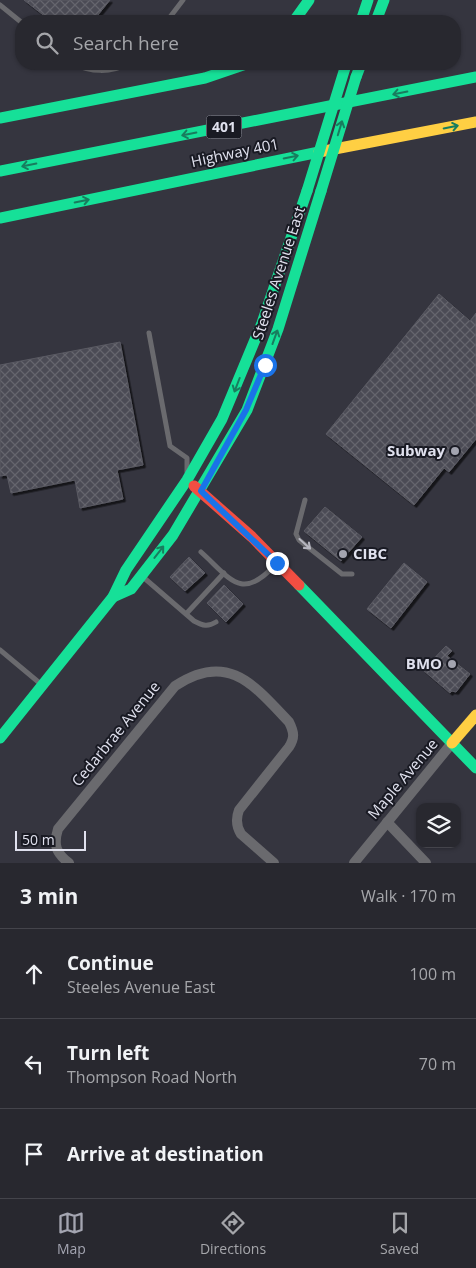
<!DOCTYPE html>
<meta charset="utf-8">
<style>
body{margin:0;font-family:"Open Sans",sans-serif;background:#34343b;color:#f1f3f6}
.controls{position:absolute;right:15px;bottom:15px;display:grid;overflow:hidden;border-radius:10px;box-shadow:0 1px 4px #0004}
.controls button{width:45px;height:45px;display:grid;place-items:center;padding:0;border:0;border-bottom:1px solid #44444b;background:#28282f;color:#f1f3f6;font:25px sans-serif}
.scale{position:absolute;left:15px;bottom:12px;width:71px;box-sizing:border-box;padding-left:5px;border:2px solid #e0e1ee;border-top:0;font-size:14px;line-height:18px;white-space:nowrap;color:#e0e1ee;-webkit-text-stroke:4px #191a23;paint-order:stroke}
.stop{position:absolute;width:15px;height:15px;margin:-11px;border:4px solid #1a73e8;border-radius:50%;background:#fff}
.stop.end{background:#1a73e8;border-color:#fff;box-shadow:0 1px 5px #0008}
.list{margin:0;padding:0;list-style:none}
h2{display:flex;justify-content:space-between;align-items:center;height:65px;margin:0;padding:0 20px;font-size:21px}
h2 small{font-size:16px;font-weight:400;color:#a5a6aa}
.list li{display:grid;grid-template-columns:32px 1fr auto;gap:15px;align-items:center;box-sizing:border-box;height:90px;padding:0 20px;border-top:1px solid #44444b}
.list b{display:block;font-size:19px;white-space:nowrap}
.list p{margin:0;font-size:16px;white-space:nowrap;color:#a5a6aa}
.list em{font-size:16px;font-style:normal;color:#a5a6aa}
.icon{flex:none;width:28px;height:28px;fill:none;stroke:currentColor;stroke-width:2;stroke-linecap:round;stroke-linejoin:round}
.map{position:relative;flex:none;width:476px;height:863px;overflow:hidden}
.search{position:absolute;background:#28282f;box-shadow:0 1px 4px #0004;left:15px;right:15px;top:15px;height:55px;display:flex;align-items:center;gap:12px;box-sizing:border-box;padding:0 18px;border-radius:20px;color:#a5a6aa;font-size:19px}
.sheet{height:335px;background:#28282f}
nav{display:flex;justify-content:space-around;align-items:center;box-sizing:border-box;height:70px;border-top:1px solid #44444b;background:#28282f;font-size:14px;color:#a5a6aa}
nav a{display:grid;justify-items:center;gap:2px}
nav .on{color:#a4a5b1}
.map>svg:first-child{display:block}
.building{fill:url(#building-cross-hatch);stroke:#5a5a63;filter:url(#shadow)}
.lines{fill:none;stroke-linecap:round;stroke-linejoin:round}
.lane{stroke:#6a6a6e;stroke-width:5}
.street{stroke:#6a6a6e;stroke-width:10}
.fast{stroke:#16e098;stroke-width:11}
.slow{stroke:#ffcf43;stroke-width:11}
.jam{stroke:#f24e42;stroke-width:11}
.fast-bridge{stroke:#16e098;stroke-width:11}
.oneway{stroke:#187d5e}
.oneway2{stroke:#b7b7c1}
.route{stroke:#1a73e8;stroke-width:6}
.poi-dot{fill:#a4a5b1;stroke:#191a23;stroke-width:2}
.labels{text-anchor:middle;stroke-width:4;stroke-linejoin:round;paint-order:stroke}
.shield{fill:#191a23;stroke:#a4a5b1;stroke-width:1}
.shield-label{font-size:14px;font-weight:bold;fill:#e0e1ee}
.street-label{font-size:15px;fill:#e0e1ee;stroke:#191a23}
.poi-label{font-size:15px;font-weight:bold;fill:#e0e1ee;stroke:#191a23;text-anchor:end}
</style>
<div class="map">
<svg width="476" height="863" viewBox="0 0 476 863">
<defs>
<pattern id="building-cross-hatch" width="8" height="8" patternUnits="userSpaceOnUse" patternTransform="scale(1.25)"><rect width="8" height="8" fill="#4b4b54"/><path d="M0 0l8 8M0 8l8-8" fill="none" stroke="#65656d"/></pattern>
<filter id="shadow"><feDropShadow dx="2.5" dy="2.5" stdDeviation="0" flood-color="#0009"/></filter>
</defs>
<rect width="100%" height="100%" fill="#35353f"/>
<g class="building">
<polygon points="24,0 110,0 93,21 51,21"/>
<polygon points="439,294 470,321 476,313 476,439 449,472 444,468 414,505 326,434"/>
<polygon points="120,342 143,465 117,470 123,499 80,508 75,480 11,493 7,475 0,476 0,365"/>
<polygon points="325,507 362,537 341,561 304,531"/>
<polygon points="189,557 205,573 185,591 170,577"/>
<polygon points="404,563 427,582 391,628 367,609"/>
<polygon points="224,585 243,604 226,622 207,603"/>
<polygon points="446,646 452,651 447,656 470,674 456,692 452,691 450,693 423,670"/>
</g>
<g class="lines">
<g class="lane">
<polyline points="0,5 21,22"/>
<polyline points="167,21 183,0"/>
<path d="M74,64c16,8 37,9 53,0"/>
<polyline points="149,333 170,446 187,458 187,472"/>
<polyline points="305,500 296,534 299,540 342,574 352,574"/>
<path d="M201,552c29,26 40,50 74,13"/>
<path d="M143,577l51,44c9,5 14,6 22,1"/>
<polyline points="186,614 224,573"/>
<polyline points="0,650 42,685"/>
</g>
<g class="street">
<polyline points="387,822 426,863"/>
<path d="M69,863c-13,-10 -16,-18 -11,-34l117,-143c53,-35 79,-1 114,36 5,10 6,16 0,25l-50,63c-3,8 -3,16 2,24l33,29"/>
<polyline points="354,863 452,743"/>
</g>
<g class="fast">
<polyline points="294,21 309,0"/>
<polyline points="361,21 368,0"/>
<polyline points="376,21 384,0"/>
<polyline points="356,77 361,64"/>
<polyline points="0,118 205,78 246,64"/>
<polyline points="0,171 476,77"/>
<polyline points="0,218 319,152"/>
<polyline points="299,585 476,768"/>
<polyline points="113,597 131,589 173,535 247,410 278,329 321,191"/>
<polyline points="0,738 113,597 126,570 187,480 222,419 262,323 307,191"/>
</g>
<g class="slow">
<polyline points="319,152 476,122"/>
<polyline points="452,743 476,715"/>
</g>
<polyline class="jam" points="194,486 252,537 299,585"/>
<g class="fast-bridge">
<polyline points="307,191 345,68"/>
<polyline points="321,191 356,77"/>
</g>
</g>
<defs><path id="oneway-shaft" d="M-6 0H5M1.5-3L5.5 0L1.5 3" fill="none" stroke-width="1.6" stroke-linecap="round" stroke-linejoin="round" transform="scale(1.25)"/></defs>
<g class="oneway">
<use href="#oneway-shaft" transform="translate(400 93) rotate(169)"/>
<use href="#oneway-shaft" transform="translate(451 127) rotate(-11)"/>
<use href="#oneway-shaft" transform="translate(340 128) rotate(-73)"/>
<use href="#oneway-shaft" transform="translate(189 134) rotate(169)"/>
<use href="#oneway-shaft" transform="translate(291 157) rotate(-11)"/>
<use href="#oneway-shaft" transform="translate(29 165) rotate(169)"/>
<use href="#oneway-shaft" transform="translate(82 201) rotate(-12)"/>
<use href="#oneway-shaft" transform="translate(275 337) rotate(-70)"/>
<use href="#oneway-shaft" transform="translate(237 385) rotate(111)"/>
<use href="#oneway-shaft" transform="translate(159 552) rotate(-52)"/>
</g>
<use class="oneway2" href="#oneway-shaft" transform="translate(305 544) rotate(42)"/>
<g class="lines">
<polyline class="route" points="265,365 246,410 201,491 277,563"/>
</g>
<g class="poi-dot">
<circle cx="455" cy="451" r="5"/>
<circle cx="343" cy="554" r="5"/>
<circle cx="452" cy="664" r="5"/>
</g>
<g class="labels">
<rect class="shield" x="206.5" y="115.5" width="35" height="23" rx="4"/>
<g class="shield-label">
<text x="224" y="132">401</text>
</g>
<g class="street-label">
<text transform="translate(235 153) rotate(-12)" y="5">Highway 401</text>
<text transform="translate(279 273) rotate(-72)" y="5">Steeles Avenue East</text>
<text transform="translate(116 734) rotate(-51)" y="5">Cedarbrae Avenue</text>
<text transform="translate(403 779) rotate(-50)" y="5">Maple Avenue</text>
</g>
<g class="poi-label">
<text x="445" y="456">Subway</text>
<text x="353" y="559" text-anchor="start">CIBC</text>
<text x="442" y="669">BMO</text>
</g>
</g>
</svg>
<div class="controls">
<button><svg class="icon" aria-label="layers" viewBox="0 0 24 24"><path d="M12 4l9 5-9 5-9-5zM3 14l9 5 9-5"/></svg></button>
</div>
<div class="scale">50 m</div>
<div class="stop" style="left:265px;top:365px"></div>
<div class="stop end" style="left:277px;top:563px"></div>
<div class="search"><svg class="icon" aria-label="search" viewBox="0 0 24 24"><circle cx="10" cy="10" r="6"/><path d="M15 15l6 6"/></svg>Search here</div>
</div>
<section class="sheet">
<h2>3 min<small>Walk · 170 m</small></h2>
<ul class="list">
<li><svg class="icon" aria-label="ahead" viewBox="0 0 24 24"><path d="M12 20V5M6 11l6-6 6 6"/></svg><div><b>Continue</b><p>Steeles Avenue East</p></div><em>100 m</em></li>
<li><svg class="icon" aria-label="left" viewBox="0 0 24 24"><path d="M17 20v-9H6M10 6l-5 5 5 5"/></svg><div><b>Turn left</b><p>Thompson Road North</p></div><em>70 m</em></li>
<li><svg class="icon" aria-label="arrive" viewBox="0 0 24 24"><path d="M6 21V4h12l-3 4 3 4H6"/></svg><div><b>Arrive at destination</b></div></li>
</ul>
</section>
<nav>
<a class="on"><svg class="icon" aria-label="map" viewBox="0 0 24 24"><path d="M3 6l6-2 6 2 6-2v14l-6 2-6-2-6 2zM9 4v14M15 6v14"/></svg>Map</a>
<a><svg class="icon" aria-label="directions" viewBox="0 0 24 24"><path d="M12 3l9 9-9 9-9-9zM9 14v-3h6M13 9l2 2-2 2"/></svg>Directions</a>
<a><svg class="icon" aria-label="saved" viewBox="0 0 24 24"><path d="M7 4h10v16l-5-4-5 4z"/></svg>Saved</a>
</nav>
